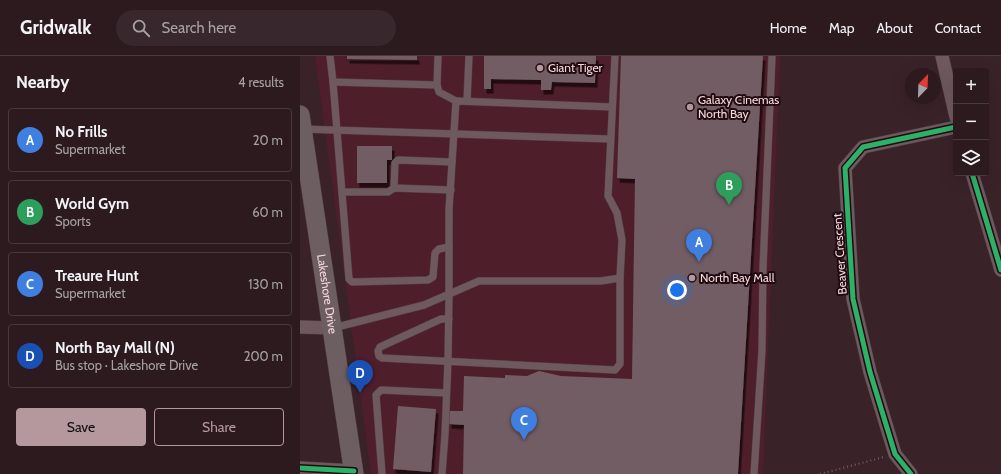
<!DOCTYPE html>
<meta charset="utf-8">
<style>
body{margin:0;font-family:Cabin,sans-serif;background:#38272c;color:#f1f3f6}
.controls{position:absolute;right:12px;top:12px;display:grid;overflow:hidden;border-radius:4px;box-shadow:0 4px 16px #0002}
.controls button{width:36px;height:36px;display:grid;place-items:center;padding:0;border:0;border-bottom:1px solid #48383d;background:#2c1a1f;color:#f1f3f6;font:20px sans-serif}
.compass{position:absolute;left:605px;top:12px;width:36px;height:36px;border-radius:50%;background:#2c1a1f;box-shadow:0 4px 16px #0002;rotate:23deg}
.you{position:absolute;left:377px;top:234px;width:14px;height:14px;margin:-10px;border:3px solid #fff;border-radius:50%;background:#1a73e8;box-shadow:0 0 0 6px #1a73e833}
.badge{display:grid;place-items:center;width:26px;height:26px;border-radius:50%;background:#b5989e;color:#fff;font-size:13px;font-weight:700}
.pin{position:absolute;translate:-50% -33px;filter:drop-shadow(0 1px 2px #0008)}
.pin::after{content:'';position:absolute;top:21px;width:14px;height:12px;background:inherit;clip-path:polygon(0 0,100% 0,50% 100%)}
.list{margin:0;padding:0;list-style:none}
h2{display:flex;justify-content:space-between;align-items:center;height:52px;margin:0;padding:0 16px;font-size:17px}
h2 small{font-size:13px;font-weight:400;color:#a6a1a4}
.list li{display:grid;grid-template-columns:26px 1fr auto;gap:12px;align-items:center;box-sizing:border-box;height:64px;margin:0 8px 8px;padding:0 8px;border:1px solid #48383d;border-radius:4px}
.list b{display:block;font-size:15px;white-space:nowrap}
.list p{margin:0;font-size:13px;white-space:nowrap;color:#a6a1a4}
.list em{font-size:13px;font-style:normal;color:#a6a1a4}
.actions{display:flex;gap:8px;padding:12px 16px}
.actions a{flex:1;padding:9px 0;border:1px solid #b5989e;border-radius:4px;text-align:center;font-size:14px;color:#b5989e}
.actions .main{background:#b5989e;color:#111}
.icon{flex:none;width:22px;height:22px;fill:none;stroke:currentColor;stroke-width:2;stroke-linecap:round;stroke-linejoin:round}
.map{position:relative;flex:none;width:701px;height:418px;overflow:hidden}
header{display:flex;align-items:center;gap:24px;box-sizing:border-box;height:56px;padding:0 20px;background:#2c1a1f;border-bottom:1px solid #48383d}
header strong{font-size:19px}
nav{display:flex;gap:22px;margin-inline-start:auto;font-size:14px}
.search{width:280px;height:36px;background:#38272c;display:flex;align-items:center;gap:10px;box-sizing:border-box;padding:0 14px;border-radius:22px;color:#a6a1a4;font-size:15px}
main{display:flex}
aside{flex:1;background:#2c1a1f}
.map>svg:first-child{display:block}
.built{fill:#4f1e2b}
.building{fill:#725d65;filter:url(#shadow)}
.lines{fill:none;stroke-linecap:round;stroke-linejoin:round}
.service-casing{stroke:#533e43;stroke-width:8}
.minor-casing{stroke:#533e43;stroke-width:14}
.secondary-casing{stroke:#533e43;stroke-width:20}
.path{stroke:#716064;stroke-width:2;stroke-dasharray:1 3;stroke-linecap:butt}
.service{stroke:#6e595f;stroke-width:7}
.minor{stroke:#6e595f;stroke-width:13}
.secondary{stroke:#6d5e62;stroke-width:19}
.cycleway-casing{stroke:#1f0b10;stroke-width:8}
.cycleway{stroke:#2db169;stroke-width:5}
.poi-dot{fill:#b5989e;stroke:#1f0b10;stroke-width:1.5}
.labels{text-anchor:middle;stroke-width:4;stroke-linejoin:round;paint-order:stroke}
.poi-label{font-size:12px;fill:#f7d8dd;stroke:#1f0b10;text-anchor:start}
.street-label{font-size:12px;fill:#f7d8dd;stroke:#1f0b10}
</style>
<header>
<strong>Gridwalk</strong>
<div class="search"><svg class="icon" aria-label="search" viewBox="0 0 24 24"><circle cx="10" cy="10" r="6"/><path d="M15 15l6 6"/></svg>Search here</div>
<nav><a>Home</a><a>Map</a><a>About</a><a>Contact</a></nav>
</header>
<main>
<aside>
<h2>Nearby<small>4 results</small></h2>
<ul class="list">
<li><span class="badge" style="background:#3f7fe0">A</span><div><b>No Frills</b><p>Supermarket</p></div><em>20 m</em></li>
<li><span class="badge" style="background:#2e9e5b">B</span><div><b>World Gym</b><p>Sports</p></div><em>60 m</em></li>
<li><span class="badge" style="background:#3f7fe0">C</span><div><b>Treaure Hunt</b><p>Supermarket</p></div><em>130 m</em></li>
<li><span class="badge" style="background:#1a4fb4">D</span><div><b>North Bay Mall (N)</b><p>Bus stop · Lakeshore Drive</p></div><em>200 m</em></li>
</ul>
<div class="actions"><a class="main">Save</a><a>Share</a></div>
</aside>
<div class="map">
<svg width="701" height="418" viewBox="0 0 701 418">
<defs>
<filter id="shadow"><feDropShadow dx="2.5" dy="4.5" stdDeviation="0" flood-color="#0009"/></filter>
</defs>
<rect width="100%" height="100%" fill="#3a2229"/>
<polygon class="built" points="15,0 480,0 463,418 71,418"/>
<g class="building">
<polygon points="47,0 117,0 117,4 47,3"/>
<polygon points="184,0 296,0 295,27 252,26 251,34 241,34 241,24 191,23 191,33 184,33"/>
<polygon points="321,0 463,0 438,418 163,418 164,369 149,368 149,355 163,355 164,320 205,322 205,319 227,320 239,315 261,320 332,323 335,123 317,122"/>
<polygon points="57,90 92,90 92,104 87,104 87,127 57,127"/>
<polygon points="98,350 136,353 131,416 93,413"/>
</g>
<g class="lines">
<defs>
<g id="service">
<polyline points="30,0 33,26 137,29 138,0"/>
<polyline points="33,26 49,223 52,226 128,224 133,221 135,197 139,193 149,191"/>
<polyline points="137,29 139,36 156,45"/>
<polyline points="167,45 169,0"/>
<polyline points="2,73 310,83"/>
<polyline points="94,132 95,107 98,104 152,106"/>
<polyline points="42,136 88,136 94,132 151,134"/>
<polyline points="149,263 141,263 80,291 78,295 79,300 82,302 315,314 320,308 320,222"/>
<polyline points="33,272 124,249 179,225 301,225 320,222 322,184 317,157 308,140 315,0"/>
<polyline points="82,418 76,339 81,334 146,337"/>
<polyline points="142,418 145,378 148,304 149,238 149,153 156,45 312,51"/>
<polyline points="454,418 462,294 463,212 472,0"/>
</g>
<g id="minor">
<polyline points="642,0 656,61"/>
<polyline points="672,117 701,214"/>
<polyline points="0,271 32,272"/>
<polyline points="0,412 54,415"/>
<polyline points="611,418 595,398 570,316 553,243 545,112 563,91 656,71"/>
</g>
<g id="secondary">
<path id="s1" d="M0,59l54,359"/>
</g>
</defs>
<use href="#service" class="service-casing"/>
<use href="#minor" class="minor-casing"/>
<use href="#secondary" class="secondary-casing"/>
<polyline class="path" points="520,418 584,401"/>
<use href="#service" class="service"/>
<use href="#minor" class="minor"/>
<use href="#secondary" class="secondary"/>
<defs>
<g id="cycleway">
<polyline points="672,117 701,214"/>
<polyline points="0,412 54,415"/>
<polyline points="611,418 595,398 570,316 553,243 545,112 563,91 656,71"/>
</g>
</defs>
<use href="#cycleway" class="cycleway-casing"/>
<use href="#cycleway" class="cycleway"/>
</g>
<g class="poi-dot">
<circle cx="240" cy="12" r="4"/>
<circle cx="390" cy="51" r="4"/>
<circle cx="392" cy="222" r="4"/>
</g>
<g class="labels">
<g class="poi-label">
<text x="248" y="16">Giant Tiger</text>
<text x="398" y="48">Galaxy Cinemas<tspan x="398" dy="14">North Bay</tspan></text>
<text x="400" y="226">North Bay Mall</text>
</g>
<g class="street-label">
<text transform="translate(540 198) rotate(-94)" y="4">Beaver Crescent</text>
<text dy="4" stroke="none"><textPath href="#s1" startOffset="181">Lakeshore Drive</textPath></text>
</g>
</g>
</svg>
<div class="controls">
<button>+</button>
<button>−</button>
<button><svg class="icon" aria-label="layers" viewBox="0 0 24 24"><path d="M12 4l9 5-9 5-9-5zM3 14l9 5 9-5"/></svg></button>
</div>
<svg class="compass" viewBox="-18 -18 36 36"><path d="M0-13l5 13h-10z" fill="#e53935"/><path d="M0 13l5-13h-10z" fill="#a6a1a4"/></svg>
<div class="you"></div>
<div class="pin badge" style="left:399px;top:206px;background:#3f7fe0">A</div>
<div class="pin badge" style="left:429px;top:149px;background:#2e9e5b">B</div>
<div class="pin badge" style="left:224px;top:384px;background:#3f7fe0">C</div>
<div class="pin badge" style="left:60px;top:337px;background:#1a4fb4">D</div>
</div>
</main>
